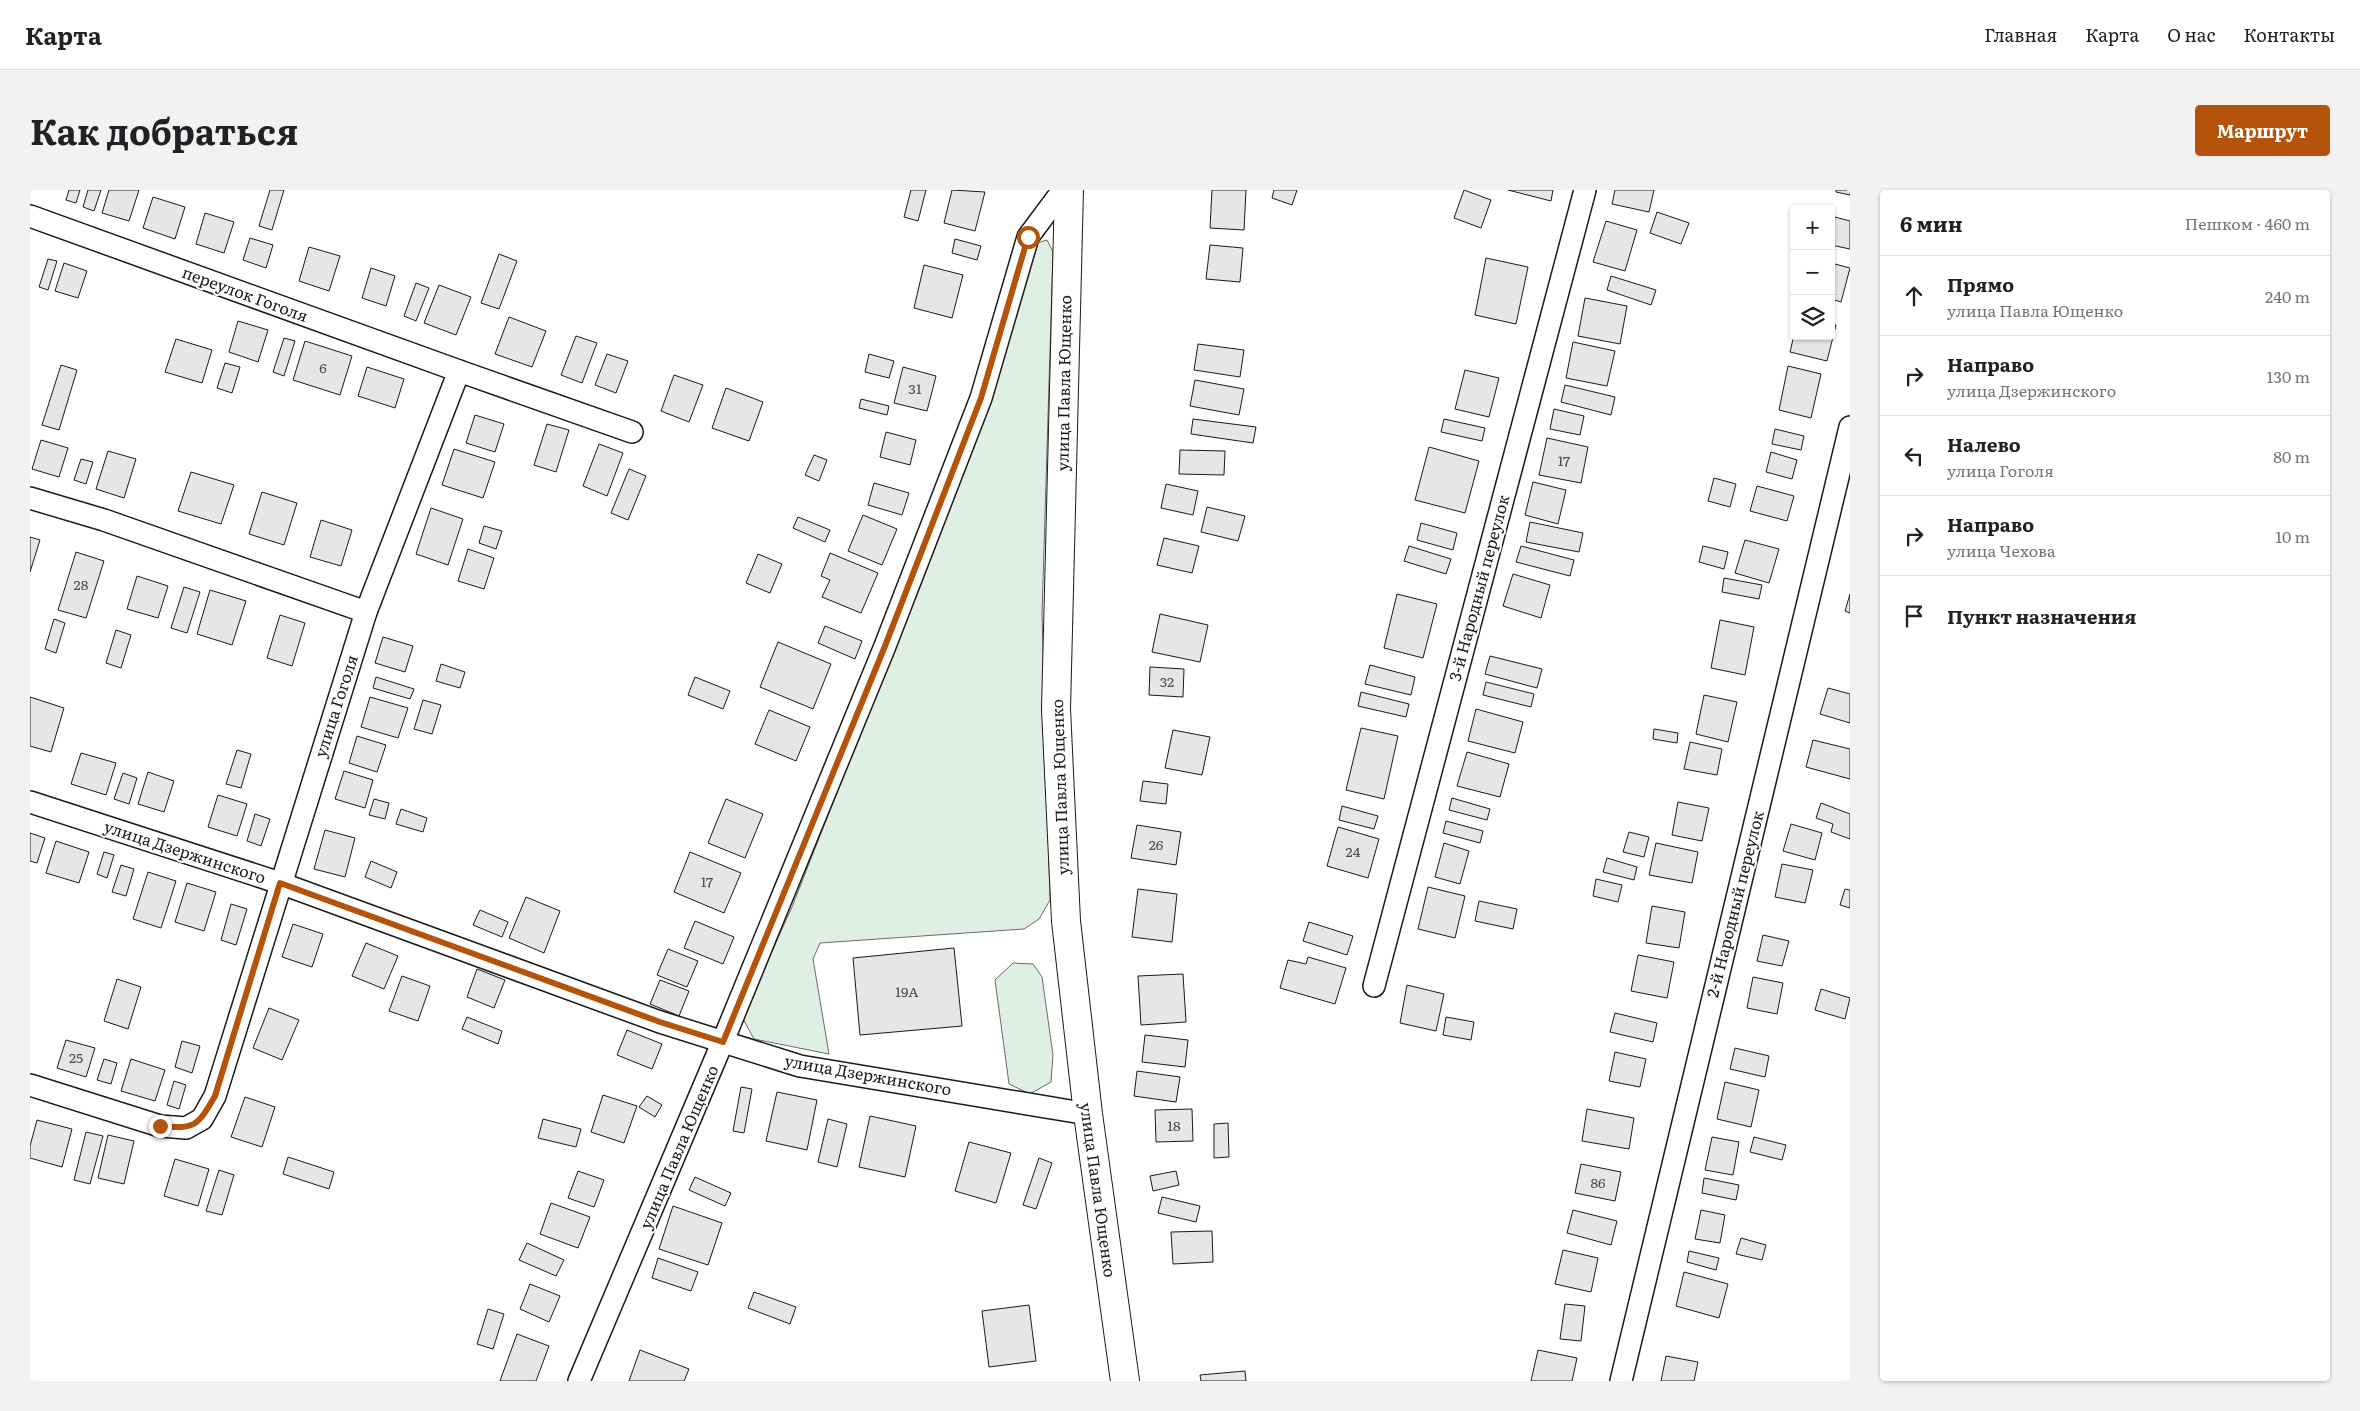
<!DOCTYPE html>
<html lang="ru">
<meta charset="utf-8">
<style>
body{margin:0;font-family:Literata,serif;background:#f2f2f2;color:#202124}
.controls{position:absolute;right:15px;top:15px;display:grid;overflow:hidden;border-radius:5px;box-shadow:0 1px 4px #0004}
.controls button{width:45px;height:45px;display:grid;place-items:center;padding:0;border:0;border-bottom:1px solid #e0e0e0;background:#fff;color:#202124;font:25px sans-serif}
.stop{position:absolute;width:15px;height:15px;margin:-11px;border:4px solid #b45309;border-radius:50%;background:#fff}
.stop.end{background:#b45309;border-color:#fff;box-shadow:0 1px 5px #0008}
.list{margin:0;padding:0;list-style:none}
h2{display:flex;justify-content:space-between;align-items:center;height:65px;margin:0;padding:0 20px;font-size:21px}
h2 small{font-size:16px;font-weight:400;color:#757577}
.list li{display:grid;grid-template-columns:32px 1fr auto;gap:15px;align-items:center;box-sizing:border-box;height:80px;padding:0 20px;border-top:1px solid #e0e0e0}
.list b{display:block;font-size:19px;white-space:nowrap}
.list p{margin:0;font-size:16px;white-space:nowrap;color:#757577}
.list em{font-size:16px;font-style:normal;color:#757577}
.icon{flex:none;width:28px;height:28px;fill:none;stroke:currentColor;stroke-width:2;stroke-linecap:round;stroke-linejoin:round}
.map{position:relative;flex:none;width:1820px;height:1191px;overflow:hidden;border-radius:5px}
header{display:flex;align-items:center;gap:30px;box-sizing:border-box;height:70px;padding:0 25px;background:#fff;border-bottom:1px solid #e0e0e0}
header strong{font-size:24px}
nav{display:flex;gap:28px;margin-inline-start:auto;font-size:18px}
.intro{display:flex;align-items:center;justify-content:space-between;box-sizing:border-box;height:120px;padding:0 30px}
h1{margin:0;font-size:35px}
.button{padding:12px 22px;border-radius:5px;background:#b45309;color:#fff;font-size:18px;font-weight:700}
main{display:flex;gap:30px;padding:0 30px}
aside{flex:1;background:#fff;border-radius:5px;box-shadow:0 1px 4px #0004}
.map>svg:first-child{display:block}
.green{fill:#e0efe3;stroke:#6a6a6a}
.building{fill:#e6e6e6;stroke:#1a1a1a}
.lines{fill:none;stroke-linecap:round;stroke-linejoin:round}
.street-casing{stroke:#1a1a1a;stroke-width:24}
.secondary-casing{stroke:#1a1a1a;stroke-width:30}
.street{stroke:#fff;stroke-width:21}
.secondary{stroke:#fff;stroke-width:28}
.route{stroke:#b45309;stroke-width:6}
.labels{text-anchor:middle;stroke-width:4;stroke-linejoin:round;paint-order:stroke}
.number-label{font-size:14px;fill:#4d4d4d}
.street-label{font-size:16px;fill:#1a1a1a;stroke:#fff}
</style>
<header>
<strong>Карта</strong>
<nav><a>Главная</a><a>Карта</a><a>О нас</a><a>Контакты</a></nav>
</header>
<div class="intro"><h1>Как добраться</h1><a class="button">Маршрут</a></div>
<main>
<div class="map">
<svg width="1820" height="1191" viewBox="0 0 1820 1191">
<rect width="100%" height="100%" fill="#fff"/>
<g class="green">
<polygon points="1017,50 1023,62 1012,424 1020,710 1009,729 994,739 790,753 783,769 799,864 724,849 712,827 762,717 954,228 1007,53"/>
<polygon points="983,773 1003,774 1012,787 1023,865 1021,892 1000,904 979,894 965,790"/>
</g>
<g class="building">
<polygon points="39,0 50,0 46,13 36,10"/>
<polygon points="58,0 71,0 64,21 53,17"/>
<polygon points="79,0 109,0 99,31 72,23"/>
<polygon points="240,0 254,0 242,40 229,36"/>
<polygon points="881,0 896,0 888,31 874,27"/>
<polygon points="922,0 955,2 945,41 914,33"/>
<polygon points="1182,0 1216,0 1214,40 1180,38"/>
<polygon points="1244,0 1267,0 1262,15 1242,8"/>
<polygon points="1434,0 1461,10 1451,38 1424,28"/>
<polygon points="1478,0 1523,0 1521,11"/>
<polygon points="1585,0 1624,0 1619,22 1582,14"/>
<polygon points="1806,0 1820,0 1820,5 1806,2"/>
<polygon points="123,7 155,17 145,49 113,38"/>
<polygon points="1627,22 1659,33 1651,54 1620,43"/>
<polygon points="175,23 204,32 194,63 166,54"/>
<polygon points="1801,26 1820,31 1820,59 1801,55"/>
<polygon points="1576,31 1607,40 1595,81 1563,72"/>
<polygon points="220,48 243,55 236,78 213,70"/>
<polygon points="925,49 951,56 947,70 922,63"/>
<polygon points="1180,55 1213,58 1210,92 1176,89"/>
<polygon points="279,57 310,66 299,101 269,91"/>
<polygon points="469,64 487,71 469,119 451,113"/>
<polygon points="1456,68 1498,77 1486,134 1445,125"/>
<polygon points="18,69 27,71 18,100 9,97"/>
<polygon points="34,73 57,81 48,108 25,101"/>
<polygon points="1801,73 1820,78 1811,112 1801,109"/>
<polygon points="894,75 933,85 922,128 884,118"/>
<polygon points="341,78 365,86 356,116 332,108"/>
<polygon points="1581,86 1626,100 1621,115 1577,100"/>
<polygon points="386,93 399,98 386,131 374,126"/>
<polygon points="409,95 441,107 426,145 394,133"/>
<polygon points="1555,108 1597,116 1590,154 1548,146"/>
<polygon points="479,127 516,141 502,177 465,164"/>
<polygon points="208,131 238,140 228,172 199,162"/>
<polygon points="1801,134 1806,135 1797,171 1760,162 1764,145 1801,146"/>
<polygon points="546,146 567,153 552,193 531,185"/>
<polygon points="254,148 265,151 254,186 243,182"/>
<polygon points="146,149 182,160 172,193 135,182"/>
<polygon points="275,151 322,166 310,205 263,190"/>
<polygon points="1543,152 1585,161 1577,196 1536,188"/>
<polygon points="1168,154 1214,160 1210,187 1164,180"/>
<polygon points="577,164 598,171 586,203 565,195"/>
<polygon points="839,164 864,171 859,188 835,182"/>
<polygon points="195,173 210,177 202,203 187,198"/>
<polygon points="31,175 47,180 29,240 12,235"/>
<polygon points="1758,176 1791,184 1781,228 1749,220"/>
<polygon points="337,177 374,189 365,218 328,206"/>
<polygon points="873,177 906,186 897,221 864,213"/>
<polygon points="1435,180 1469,188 1459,227 1425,219"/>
<polygon points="644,185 673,195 659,232 631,221"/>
<polygon points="1165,190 1214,199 1209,225 1160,216"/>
<polygon points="1535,195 1585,207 1581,225 1531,212"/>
<polygon points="696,198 733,212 719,251 682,238"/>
<polygon points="831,209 859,216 857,225 829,218"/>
<polygon points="1524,219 1554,226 1550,245 1520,239"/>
<polygon points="445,225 474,234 465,262 436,253"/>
<polygon points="1163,229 1226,237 1223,253 1161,244"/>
<polygon points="1414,229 1455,238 1452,251 1411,242"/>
<polygon points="517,234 539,240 526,282 504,275"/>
<polygon points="1745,239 1774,246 1771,260 1742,254"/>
<polygon points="856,242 886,250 880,275 850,267"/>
<polygon points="1517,248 1558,257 1551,293 1509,285"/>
<polygon points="11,250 38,258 29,287 2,279"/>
<polygon points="569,254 593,263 577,306 553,296"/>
<polygon points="1399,257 1449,271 1435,323 1385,310"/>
<polygon points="424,259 465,272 453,308 412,295"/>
<polygon points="1150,260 1195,261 1194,285 1149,284"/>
<polygon points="78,261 106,269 94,308 66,299"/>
<polygon points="1741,262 1767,270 1762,289 1736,282"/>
<polygon points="784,265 797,270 789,291 775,285"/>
<polygon points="51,269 63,272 56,294 44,290"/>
<polygon points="599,279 616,286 598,330 581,323"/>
<polygon points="161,282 204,295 191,334 148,321"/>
<polygon points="1684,288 1706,294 1700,317 1678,311"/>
<polygon points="1503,292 1536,300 1528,334 1495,325"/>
<polygon points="844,293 879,303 872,325 838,315"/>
<polygon points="1136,294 1168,301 1163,325 1131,318"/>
<polygon points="1727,296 1764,306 1757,331 1720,321"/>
<polygon points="232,302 267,313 254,355 219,344"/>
<polygon points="1177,317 1215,326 1208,351 1171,342"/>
<polygon points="401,318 433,329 418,375 386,364"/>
<polygon points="833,325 867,339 852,375 818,361"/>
<polygon points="768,327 800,340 795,352 763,338"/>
<polygon points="291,330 322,340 311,376 280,367"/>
<polygon points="1500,332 1553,343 1549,362 1496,352"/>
<polygon points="1391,333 1427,343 1423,360 1387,350"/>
<polygon points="454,336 472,341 466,359 449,353"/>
<polygon points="0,347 10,350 0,382"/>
<polygon points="1134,348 1169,356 1162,383 1127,375"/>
<polygon points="1715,350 1749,359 1739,393 1705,383"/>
<polygon points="1379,356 1421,369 1416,384 1374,371"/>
<polygon points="1491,356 1544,370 1540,386 1486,372"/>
<polygon points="1673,356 1698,362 1694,379 1669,372"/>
<polygon points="438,359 464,368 454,399 428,391"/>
<polygon points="46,362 74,371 56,428 28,420"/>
<polygon points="800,363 848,383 831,423 792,407 800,390 791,386"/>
<polygon points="728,364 752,374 740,403 716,393"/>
<polygon points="1483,384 1520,395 1511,428 1473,416"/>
<polygon points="107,386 138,396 128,428 97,419"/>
<polygon points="1694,388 1732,395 1729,409 1692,402"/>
<polygon points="154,397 170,402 157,443 141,438"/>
<polygon points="180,400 216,411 202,455 167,444"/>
<polygon points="1367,404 1407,414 1393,468 1354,458"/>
<polygon points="1820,404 1820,423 1815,421"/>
<polygon points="1130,424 1178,435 1170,472 1122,462"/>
<polygon points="250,425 275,433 262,476 237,468"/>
<polygon points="24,429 35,433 26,463 15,459"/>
<polygon points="1690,430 1724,437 1715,485 1681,478"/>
<polygon points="795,436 832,451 825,469 788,453"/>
<polygon points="86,440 101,445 91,478 76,473"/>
<polygon points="353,447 383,456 375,482 345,473"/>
<polygon points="748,452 801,474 783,519 730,497"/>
<polygon points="1460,466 1512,479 1507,498 1455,484"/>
<polygon points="411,474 435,482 430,498 406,491"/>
<polygon points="1340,475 1385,487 1381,505 1335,494"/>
<polygon points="1120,477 1154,479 1153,507 1119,505"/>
<polygon points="346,487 384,499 380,509 343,498"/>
<polygon points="665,487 700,501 693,519 658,505"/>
<polygon points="1456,492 1504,504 1501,517 1453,505"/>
<polygon points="1798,498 1820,504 1820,533 1790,524"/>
<polygon points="1331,502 1379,514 1376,527 1328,516"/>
<polygon points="1674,505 1707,512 1698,552 1666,544"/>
<polygon points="0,507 34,518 21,562 0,556"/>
<polygon points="340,507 378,518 368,548 331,537"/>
<polygon points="393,510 411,515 402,544 384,539"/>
<polygon points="1446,519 1493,532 1485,563 1438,551"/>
<polygon points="739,520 780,537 766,571 725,554"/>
<polygon points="1331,538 1368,546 1354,609 1316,600"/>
<polygon points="1624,539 1648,543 1647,553 1623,549"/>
<polygon points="1143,540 1180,547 1172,585 1135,578"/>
<polygon points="327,546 356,555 347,582 319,573"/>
<polygon points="1783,550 1820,559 1820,589 1776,577"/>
<polygon points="1660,552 1692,559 1687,585 1654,579"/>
<polygon points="207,560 221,564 211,598 196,594"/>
<polygon points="1437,562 1479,574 1470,607 1427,596"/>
<polygon points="51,563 86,573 76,605 41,594"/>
<polygon points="314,581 343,590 335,618 305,609"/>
<polygon points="118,582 144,591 134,622 108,614"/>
<polygon points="93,583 107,588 99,614 84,609"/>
<polygon points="1113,591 1138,594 1136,614 1110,611"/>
<polygon points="188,605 217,614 207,646 178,637"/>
<polygon points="1422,608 1460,619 1457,630 1419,620"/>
<polygon points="344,609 359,613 355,629 339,625"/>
<polygon points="696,609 733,624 715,668 678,653"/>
<polygon points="1648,612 1679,618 1672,651 1642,645"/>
<polygon points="1791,613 1820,624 1820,649 1801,642 1803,634 1786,628"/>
<polygon points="1312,616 1348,626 1344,639 1309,630"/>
<polygon points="371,619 397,628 393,642 366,634"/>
<polygon points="225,624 240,629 231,656 217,651"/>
<polygon points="1416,631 1453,641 1450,653 1413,643"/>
<polygon points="1761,634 1792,643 1785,670 1753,661"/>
<polygon points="1107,635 1151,642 1146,675 1101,668"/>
<polygon points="1308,637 1349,649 1338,688 1297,676"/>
<polygon points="295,640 325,648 315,687 284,679"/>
<polygon points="1599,642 1619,647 1614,667 1593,662"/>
<polygon points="0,643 15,648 7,673 0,671"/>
<polygon points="26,651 59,662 49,693 16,683"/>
<polygon points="1414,653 1439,661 1430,694 1405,687"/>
<polygon points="1626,653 1668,662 1662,693 1619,685"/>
<polygon points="74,662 84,665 77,688 67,684"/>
<polygon points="660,662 711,683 694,723 644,702"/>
<polygon points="1577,668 1607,677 1604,690 1573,682"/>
<polygon points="341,671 367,682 361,698 335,687"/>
<polygon points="1752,674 1783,680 1775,713 1745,707"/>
<polygon points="91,675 104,679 96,706 82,702"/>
<polygon points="118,682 146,691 131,738 103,729"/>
<polygon points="1566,689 1592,695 1588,712 1563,706"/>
<polygon points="157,693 186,702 174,741 145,732"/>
<polygon points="1398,697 1435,706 1425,748 1388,739"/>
<polygon points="1108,699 1147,704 1142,752 1102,747"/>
<polygon points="1815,699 1820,700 1820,718 1810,715"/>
<polygon points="496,707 530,721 514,763 479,748"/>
<polygon points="1449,711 1487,719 1483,739 1445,731"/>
<polygon points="201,714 217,719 206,755 191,750"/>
<polygon points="1622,716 1655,722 1649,758 1616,753"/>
<polygon points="450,720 478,732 472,747 443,735"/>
<polygon points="665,731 704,747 693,774 654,758"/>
<polygon points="1279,732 1323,746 1317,765 1273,751"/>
<polygon points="263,734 293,744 282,777 252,767"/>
<polygon points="1733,745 1759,751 1752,776 1727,771"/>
<polygon points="336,753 368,766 354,799 322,786"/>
<polygon points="924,758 932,836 830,845 823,768"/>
<polygon points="638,759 668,771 657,797 627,785"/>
<polygon points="1608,765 1644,772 1637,808 1601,801"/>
<polygon points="1278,767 1316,778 1305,814 1250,798 1258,770 1276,774"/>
<polygon points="447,779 475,790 464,818 437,807"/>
<polygon points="1153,784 1156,832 1111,835 1108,786"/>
<polygon points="372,786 400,796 388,831 359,821"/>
<polygon points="1723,787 1753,793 1747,824 1717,818"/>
<polygon points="87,789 111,797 98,839 74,831"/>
<polygon points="630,790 659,801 649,826 620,814"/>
<polygon points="1377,795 1414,804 1406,841 1370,833"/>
<polygon points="1791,799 1820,808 1815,829 1785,820"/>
<polygon points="239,818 269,830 252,870 223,858"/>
<polygon points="1585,823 1627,833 1623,852 1580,842"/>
<polygon points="437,827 472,841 468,854 432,839"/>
<polygon points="1416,827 1444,832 1441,850 1413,845"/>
<polygon points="597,840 632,854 622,879 587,865"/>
<polygon points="1115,845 1158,850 1155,877 1112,872"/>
<polygon points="36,850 65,858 56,887 27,878"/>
<polygon points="152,851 170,856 162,883 145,877"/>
<polygon points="1705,858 1739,866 1735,887 1700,879"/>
<polygon points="1585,862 1616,869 1610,897 1579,891"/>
<polygon points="74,869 87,873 81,894 67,890"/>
<polygon points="101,869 135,880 125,911 91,901"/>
<polygon points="1107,881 1150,887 1146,912 1104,906"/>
<polygon points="144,891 156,895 149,919 137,915"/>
<polygon points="1695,892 1729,900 1721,937 1687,929"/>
<polygon points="711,897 722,899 714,943 703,941"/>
<polygon points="747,902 787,910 777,960 736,951"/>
<polygon points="573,905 607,916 594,953 561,942"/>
<polygon points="617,906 632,915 625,927 609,917"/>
<polygon points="215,907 245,917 232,957 201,947"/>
<polygon points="1162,919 1163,951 1126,952 1125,920"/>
<polygon points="1557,919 1604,928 1599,959 1552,951"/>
<polygon points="840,926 886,936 875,987 829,977"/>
<polygon points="513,929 551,939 546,957 508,948"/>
<polygon points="798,929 817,934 807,977 788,972"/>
<polygon points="7,930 42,939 32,977 0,968 0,956"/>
<polygon points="1198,933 1199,967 1184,968 1184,934"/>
<polygon points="56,942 73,946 60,994 44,990"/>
<polygon points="78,945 104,951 94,994 68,988"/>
<polygon points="1682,947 1709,952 1703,985 1675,980"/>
<polygon points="1724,947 1756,955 1752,970 1720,962"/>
<polygon points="939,952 981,963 966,1013 925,1001"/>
<polygon points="258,967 304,982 299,999 253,984"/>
<polygon points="1009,968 1022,973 1006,1019 993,1015"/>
<polygon points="145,969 179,979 168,1016 134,1006"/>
<polygon points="1551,974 1591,982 1585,1011 1545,1003"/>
<polygon points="189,980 204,985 192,1025 176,1021"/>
<polygon points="548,981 574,990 564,1017 538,1008"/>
<polygon points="1146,981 1149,995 1123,1001 1120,986"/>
<polygon points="665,987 701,1003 695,1016 659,1000"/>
<polygon points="1674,988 1709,995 1706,1010 1672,1003"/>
<polygon points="1132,1007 1170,1016 1166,1032 1128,1023"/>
<polygon points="521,1013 560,1027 548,1058 510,1044"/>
<polygon points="643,1016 692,1033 678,1075 629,1059"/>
<polygon points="1543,1020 1587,1031 1581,1055 1537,1043"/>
<polygon points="1671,1020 1695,1025 1690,1053 1665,1049"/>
<polygon points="1182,1041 1183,1072 1143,1074 1141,1042"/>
<polygon points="1711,1048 1736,1055 1732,1070 1706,1064"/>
<polygon points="497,1053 534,1070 526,1086 489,1070"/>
<polygon points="1533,1060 1568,1068 1561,1102 1525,1094"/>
<polygon points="1659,1061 1689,1068 1686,1080 1657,1072"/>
<polygon points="628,1068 668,1082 661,1101 622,1088"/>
<polygon points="1654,1082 1698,1094 1689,1128 1646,1116"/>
<polygon points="500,1094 530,1106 519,1132 490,1119"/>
<polygon points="724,1102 766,1117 760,1134 718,1118"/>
<polygon points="1535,1114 1555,1116 1551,1151 1530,1149"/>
<polygon points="999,1115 1006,1171 959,1177 952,1121"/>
<polygon points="458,1119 474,1124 463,1159 447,1154"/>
<polygon points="487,1144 519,1156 506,1191 470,1191"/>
<polygon points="610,1160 659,1179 654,1191 599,1191"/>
<polygon points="1508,1160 1547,1168 1542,1191 1501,1191"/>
<polygon points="1636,1166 1668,1172 1664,1191 1631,1191"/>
<polygon points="1215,1181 1216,1191 1171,1191 1170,1185"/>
</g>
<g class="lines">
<defs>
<g id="street">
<polyline points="0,26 429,181 336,422"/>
<polyline points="429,181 602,242"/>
<polyline points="0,308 74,330 336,422 185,906 172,929 156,938 130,936 0,895"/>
<polyline points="0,612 250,693 630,832 770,876 1058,924"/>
<polyline points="1344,796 1555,0"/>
<polyline points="549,1191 693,851 855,456 951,208 998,47 1033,0"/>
<polyline points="1591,1191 1820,237"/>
</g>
<polyline id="secondary" points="1039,0 1026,519 1036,731 1058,924 1095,1191"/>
</defs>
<use href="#street" class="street-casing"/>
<use href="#secondary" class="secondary-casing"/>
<use href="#street" class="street"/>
<use href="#secondary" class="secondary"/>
</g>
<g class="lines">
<path class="route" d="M130,936c35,3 37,1 55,-30l65,-213 380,139 63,20 162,-396 96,-248 47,-161"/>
</g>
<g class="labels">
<g class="number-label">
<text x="293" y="183">6</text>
<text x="885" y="204">31</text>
<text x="1534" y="276">17</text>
<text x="51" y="400">28</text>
<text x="1137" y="497">32</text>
<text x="1126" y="660">26</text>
<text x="1323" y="667">24</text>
<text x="677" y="697">17</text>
<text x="877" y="807">19А</text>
<text x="46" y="873">25</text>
<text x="1144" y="941">18</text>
<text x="1568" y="998">86</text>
</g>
<g class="street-label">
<text transform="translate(215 104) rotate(20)" y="6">переулок Гоголя</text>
<text transform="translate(1034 193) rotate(-89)" y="6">улица Павла Ющенко</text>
<text transform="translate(1449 398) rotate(-75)" y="6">3-й Народный переулок</text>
<text transform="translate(306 516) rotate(-72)" y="6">улица Гоголя</text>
<text transform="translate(1030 597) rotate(-92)" y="6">улица Павла Ющенко</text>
<text transform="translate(155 662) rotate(18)" y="6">улица Дзержинского</text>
<text transform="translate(1705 714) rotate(-76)" y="6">2-й Народный переулок</text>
<text transform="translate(838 885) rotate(10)" y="6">улица Дзержинского</text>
<text transform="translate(649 957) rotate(-67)" y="6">улица Павла Ющенко</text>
<text transform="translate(1068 1000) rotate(82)" y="6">улица Павла Ющенко</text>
</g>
</g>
</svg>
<div class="controls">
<button>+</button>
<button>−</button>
<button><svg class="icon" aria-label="layers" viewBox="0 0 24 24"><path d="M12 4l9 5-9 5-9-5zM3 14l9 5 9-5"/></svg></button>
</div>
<div class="stop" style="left:998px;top:47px"></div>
<div class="stop end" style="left:130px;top:936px"></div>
</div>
<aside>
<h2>6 мин<small>Пешком · 460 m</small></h2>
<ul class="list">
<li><svg class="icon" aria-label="ahead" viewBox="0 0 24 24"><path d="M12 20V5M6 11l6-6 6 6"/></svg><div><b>Прямо</b><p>улица Павла Ющенко</p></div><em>240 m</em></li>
<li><svg class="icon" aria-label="right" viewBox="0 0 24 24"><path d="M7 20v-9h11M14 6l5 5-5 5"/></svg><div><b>Направо</b><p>улица Дзержинского</p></div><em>130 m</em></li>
<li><svg class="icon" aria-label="left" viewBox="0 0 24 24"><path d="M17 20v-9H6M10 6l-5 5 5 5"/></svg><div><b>Налево</b><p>улица Гоголя</p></div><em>80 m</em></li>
<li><svg class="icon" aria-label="right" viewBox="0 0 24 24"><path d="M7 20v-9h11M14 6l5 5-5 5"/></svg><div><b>Направо</b><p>улица Чехова</p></div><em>10 m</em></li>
<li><svg class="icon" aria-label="arrive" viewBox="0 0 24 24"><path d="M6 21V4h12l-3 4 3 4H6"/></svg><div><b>Пункт назначения</b></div></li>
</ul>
</aside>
</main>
